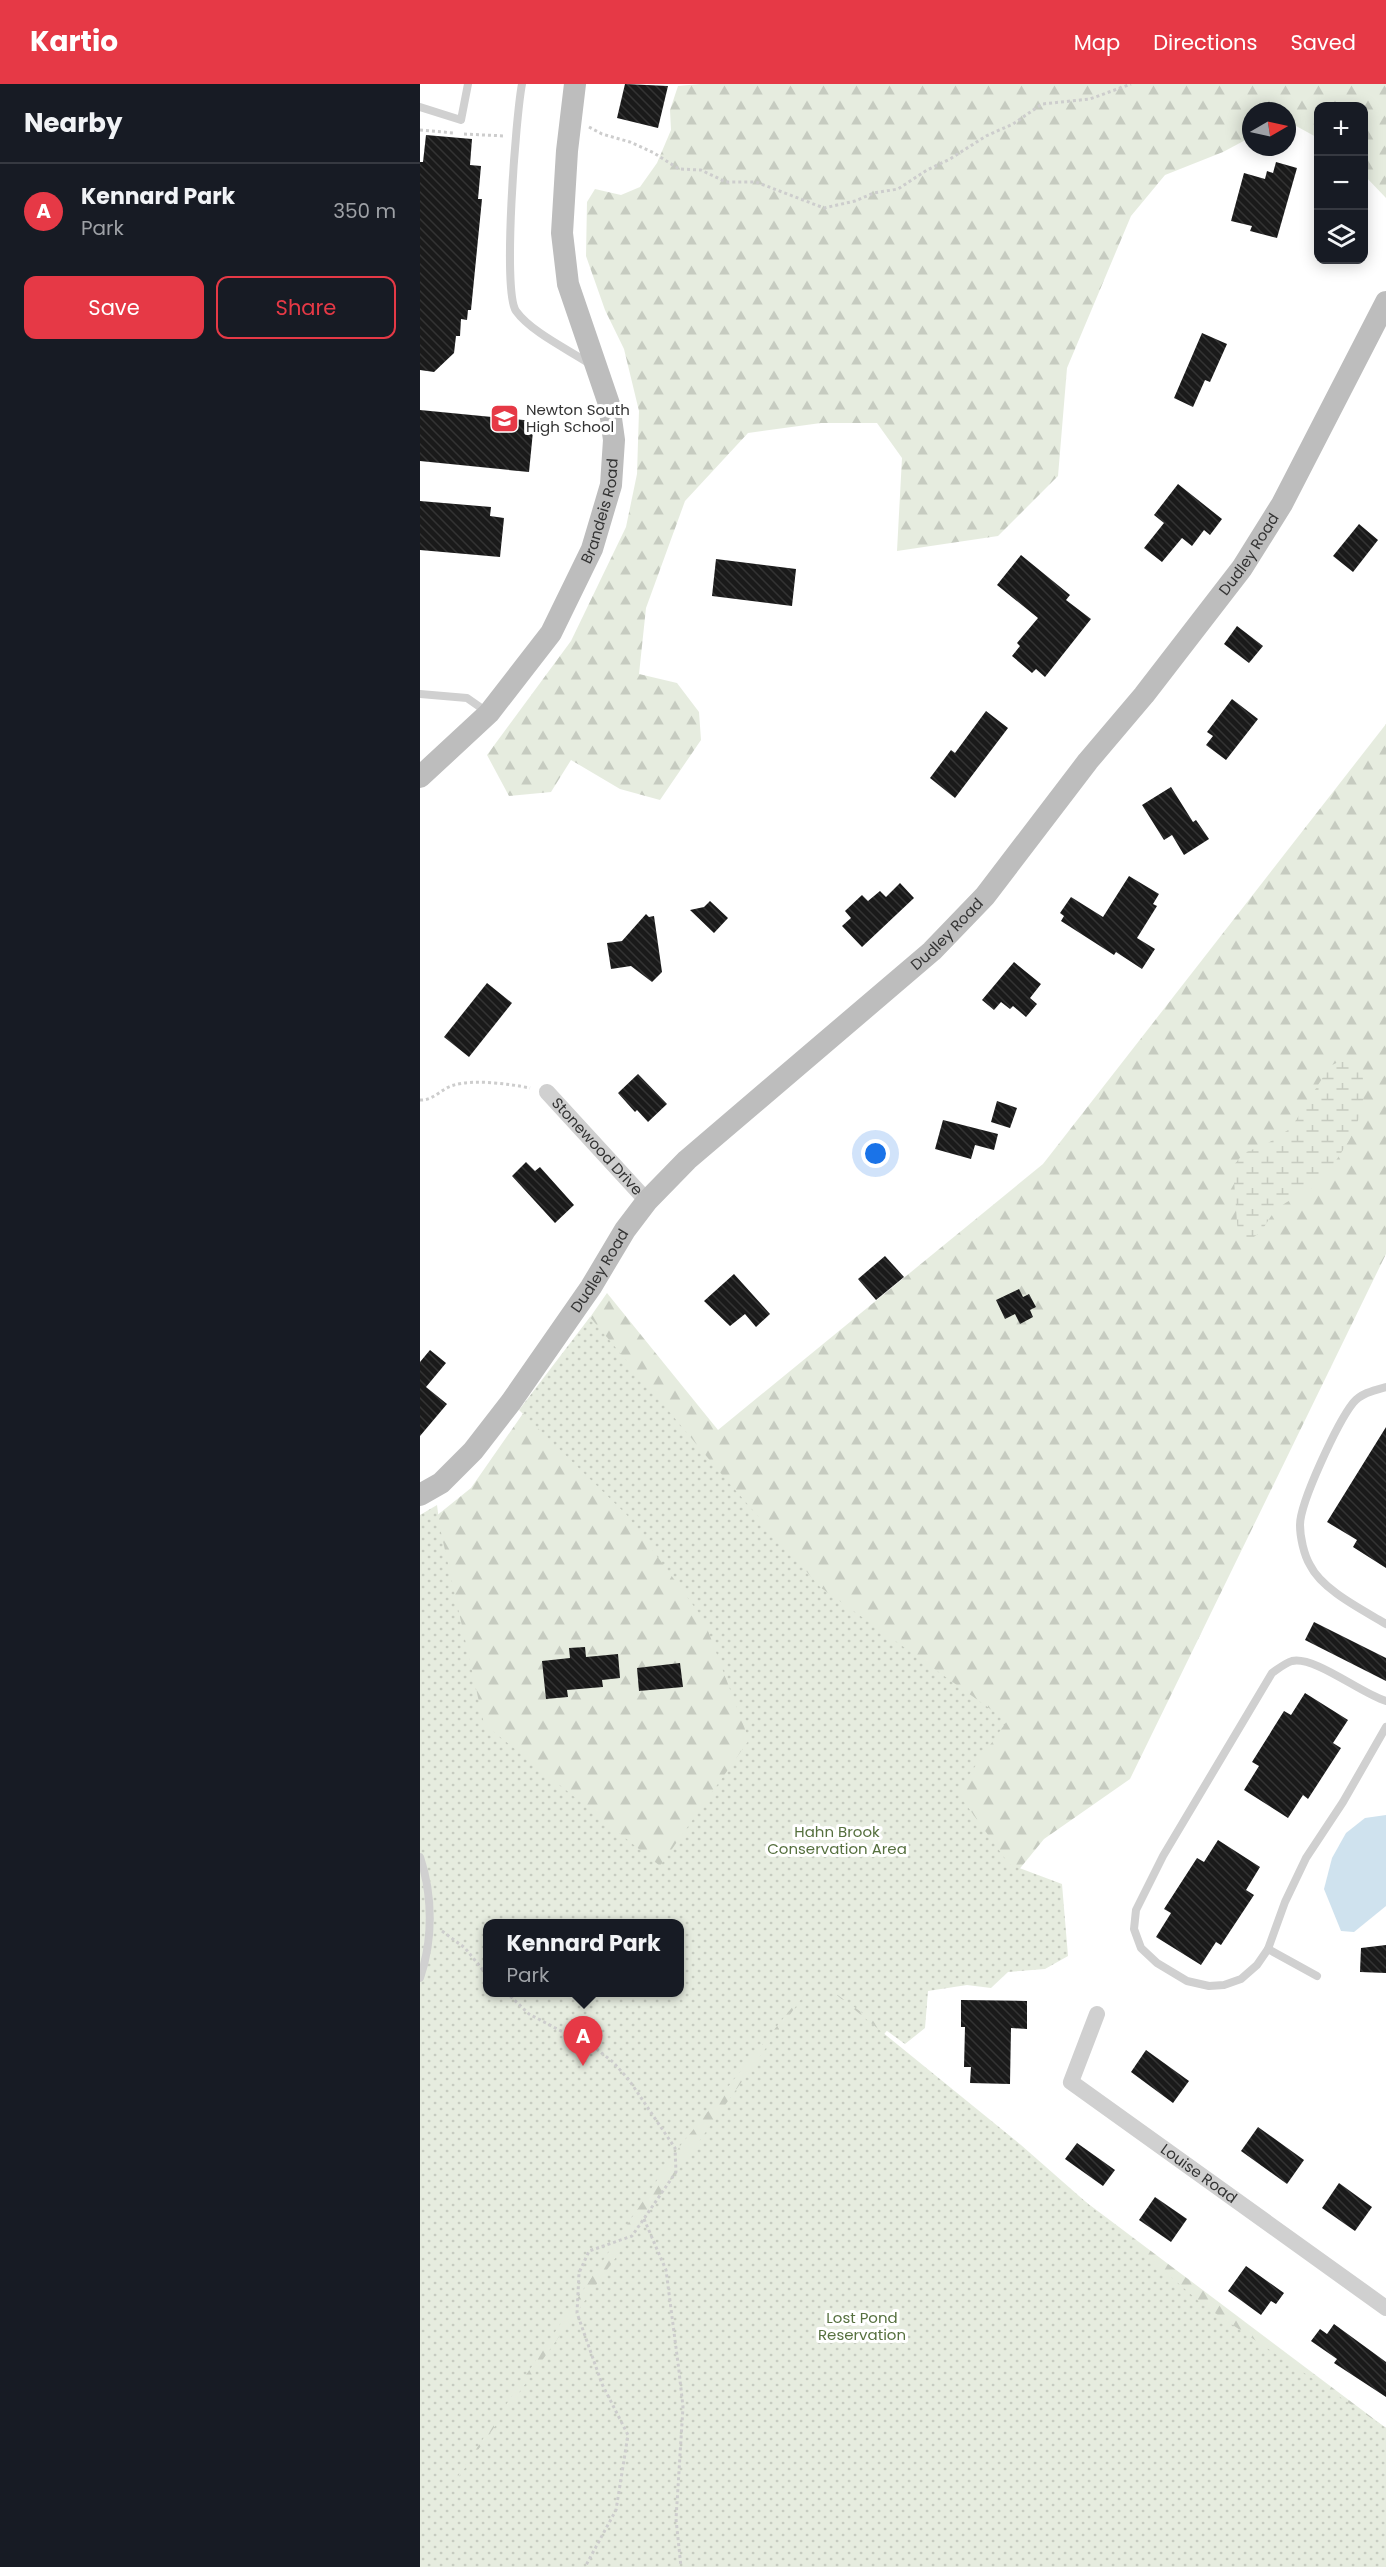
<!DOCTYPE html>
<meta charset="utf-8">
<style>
body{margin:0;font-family:Poppins,sans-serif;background:#20242c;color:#f1f3f6}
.controls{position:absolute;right:18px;top:18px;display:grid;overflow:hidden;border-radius:12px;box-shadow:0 3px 15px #0003}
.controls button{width:54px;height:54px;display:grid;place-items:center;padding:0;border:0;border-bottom:2px solid #363941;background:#171b24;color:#f1f3f6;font:30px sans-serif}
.compass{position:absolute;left:822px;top:18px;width:54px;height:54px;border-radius:50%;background:#171b24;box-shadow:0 3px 15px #0003;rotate:81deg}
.you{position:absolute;left:456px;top:1070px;width:21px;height:21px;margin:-15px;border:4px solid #fff;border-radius:50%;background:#1a73e8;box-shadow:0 0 0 9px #1a73e833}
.badge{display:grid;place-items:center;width:39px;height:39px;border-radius:50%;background:#e63946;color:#fff;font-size:20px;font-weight:700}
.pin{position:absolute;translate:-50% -50px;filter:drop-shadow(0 2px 3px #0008)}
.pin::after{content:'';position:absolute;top:32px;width:21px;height:18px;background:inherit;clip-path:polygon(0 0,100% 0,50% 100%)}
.popup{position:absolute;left:63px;top:1835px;width:201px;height:78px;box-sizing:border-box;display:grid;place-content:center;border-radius:12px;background:#171b24;filter:drop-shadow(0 2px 4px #0005);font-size:20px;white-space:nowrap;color:#9ea1a6}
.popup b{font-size:22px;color:#f1f3f6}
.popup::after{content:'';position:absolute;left:50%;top:100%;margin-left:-12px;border:12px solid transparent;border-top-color:#171b24}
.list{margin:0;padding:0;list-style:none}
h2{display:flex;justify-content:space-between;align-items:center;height:78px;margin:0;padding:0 24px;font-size:26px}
h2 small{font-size:20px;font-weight:400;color:#9ea1a6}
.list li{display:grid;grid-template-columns:39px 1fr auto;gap:18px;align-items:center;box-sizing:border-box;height:96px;padding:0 24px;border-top:2px solid #363941}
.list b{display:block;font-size:22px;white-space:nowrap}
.list p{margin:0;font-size:20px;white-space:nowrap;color:#9ea1a6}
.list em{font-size:20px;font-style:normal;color:#9ea1a6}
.actions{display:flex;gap:12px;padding:18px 24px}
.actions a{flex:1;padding:14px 0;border:2px solid #e63946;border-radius:12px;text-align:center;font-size:21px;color:#e63946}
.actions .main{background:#e63946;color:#fff}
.icon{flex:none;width:33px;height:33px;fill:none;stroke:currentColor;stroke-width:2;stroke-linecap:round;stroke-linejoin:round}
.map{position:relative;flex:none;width:966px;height:2483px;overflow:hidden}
header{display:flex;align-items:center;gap:36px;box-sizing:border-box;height:84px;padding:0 30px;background:#e63946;color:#fff}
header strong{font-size:28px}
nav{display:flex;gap:33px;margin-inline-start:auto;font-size:21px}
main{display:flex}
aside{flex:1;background:#171b24}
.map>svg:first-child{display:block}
.forest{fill:url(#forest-firs);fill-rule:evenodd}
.wetland{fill:url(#wetland-marsh)}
.park{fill:url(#park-dots);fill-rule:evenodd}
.water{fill:#cfe2ee}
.building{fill:url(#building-back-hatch)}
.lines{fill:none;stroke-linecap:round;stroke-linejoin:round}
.path{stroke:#cdcdcd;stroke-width:3;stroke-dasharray:3 3;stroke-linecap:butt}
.lane{stroke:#d0d0d0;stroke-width:8}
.street{stroke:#d0d0d0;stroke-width:16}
.secondary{stroke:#bdbdbd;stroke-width:22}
.labels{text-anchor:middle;stroke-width:6;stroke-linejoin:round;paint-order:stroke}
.poi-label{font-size:15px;fill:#333;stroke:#fff;text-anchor:start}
.street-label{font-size:15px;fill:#333;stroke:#fff}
.park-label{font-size:15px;fill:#56703f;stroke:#fff}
</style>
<header>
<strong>Kartio</strong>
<nav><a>Map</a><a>Directions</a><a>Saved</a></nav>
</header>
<main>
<aside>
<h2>Nearby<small></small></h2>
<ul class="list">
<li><span class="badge">A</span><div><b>Kennard Park</b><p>Park</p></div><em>350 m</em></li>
</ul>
<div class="actions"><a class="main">Save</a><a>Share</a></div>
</aside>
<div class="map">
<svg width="966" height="2483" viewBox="0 0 966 2483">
<defs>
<pattern id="forest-firs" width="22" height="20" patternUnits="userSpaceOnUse" patternTransform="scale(1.5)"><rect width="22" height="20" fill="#e6ecdf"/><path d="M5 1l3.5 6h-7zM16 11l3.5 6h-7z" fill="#c6cbc0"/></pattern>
<pattern id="wetland-marsh" width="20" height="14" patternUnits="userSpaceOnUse" patternTransform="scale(1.5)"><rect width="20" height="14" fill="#e6ecdf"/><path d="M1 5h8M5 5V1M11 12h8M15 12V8" fill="none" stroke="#c6cbc0"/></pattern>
<pattern id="park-dots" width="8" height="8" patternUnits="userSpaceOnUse" patternTransform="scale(1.5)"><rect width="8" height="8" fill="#e6ecdf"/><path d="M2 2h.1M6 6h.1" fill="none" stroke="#c6cbc0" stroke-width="1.8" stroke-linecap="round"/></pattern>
<pattern id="building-back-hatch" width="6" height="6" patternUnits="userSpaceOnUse" patternTransform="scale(1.5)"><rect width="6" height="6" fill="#1a1a1a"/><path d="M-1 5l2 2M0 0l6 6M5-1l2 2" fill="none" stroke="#333"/></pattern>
</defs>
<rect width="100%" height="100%" fill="#fff"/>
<g class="forest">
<polygon points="280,0 966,0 966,114 944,91 944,22 898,22 898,54 867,37 867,27 831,27 831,53 803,68 745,91 711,132 647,284 638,392 578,452 477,467 482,374 457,339 401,339 328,349 265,417 226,524 219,590 257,599 279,628 281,656 240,716 200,705 151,676 131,708 89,712 67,671 151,557 206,443 217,390 219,327 204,265 185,226 166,172 167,118 175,105 201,111 220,103 237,79 251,46 250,26 258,2"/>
<path d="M966,640v530l-256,525 -86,60 -168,205 510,384v139h-966v-1038l51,-41 136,-195 111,137 325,-266zM67,1840h192v68h-192z"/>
</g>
<path class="wetland" d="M927,974l12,2c12,40 -1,71 -25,103 -4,6 -8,14 -14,19 -12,10 -26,15 -39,24 -9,6 -11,13 -17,21 -3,5 -9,9 -14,13l-12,-4 -5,-70 11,-13 24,-10 23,-15 39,-62z"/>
<path class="park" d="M170,1233l133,159 97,111 187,134 -50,71 52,72 53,20 6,72 -23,13 -37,3 -17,16 -24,-3 -39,6 -3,37 -20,16 -77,-56 193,157 182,160 183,123v139h-966v-34l4,-7 -4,-2v-1009l17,-10 3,23 44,196 176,142 89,-126 -45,-120 -78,-106 -107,-104zM67,1840h192v68h-192zM383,1910l1,1 -362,505 238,-354z"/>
<polygon class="water" points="966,1731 966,1822 934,1848 921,1847 904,1805 912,1774 926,1749 945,1734"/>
<g class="building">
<polygon points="205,0 248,2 238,44 197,34"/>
<polygon points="6,51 52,55 50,81 61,82 58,115 62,115 51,226 48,226 47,236 41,235 40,252 36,252 34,269 14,288 0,286 0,78 3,78"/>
<polygon points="856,78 877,84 857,154 830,147 832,142 811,137 824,89 845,95 847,87 853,89"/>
<polygon points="782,249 807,260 790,298 785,296 773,323 754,314"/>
<polygon points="0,326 114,337 109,388 0,377"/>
<polygon points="758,400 802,435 790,451 784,446 772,462 762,454 742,478 724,464 744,439 734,431"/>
<polygon points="0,417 71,423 70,432 84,434 80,473 0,466"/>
<polygon points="939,440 958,456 933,488 913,472"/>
<polygon points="601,471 650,511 646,516 671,535 625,593 616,585 612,589 592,572 600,562 597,559 618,534 577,501"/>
<polygon points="296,475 376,485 372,522 292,512"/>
<polygon points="817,542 843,562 829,579 804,560"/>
<polygon points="812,615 838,635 806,676 786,661 793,652 787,648"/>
<polygon points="566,627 588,644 535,714 510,694 531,666 535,669"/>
<polygon points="751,703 773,738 776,736 789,755 764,771 752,751 744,756 722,721"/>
<polygon points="709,792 739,810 733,820 737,822 717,854 735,865 722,885 696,868 694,871 641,837 644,832 640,829 651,813 683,833"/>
<polygon points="480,799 494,814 442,863 422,842 431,834 425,827 442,811 448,817 460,807 466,813"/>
<polygon points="290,817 308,834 294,849 270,826 284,823"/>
<polygon points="226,830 229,833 234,832 242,888 232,898 211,882 191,885 187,859 202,857"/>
<polygon points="594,878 621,900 610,914 617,920 606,933 593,922 590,925 581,918 574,926 562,916"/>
<polygon points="67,899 92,919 49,973 24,953"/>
<polygon points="218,990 247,1020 228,1038 217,1026 215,1028 198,1009"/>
<polygon points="577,1017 597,1024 590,1044 571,1038"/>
<polygon points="523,1036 578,1050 574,1066 555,1061 551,1075 515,1065"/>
<polygon points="106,1078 115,1087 120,1083 154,1121 135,1139 92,1092"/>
<polygon points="465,1172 484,1193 456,1216 438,1195"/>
<polygon points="314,1190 350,1230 336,1243 325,1230 310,1242 284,1217"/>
<polygon points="599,1205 603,1213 609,1210 616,1223 610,1226 613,1233 600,1240 595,1230 585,1235 576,1216"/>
<polygon points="10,1266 26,1279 6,1303 27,1320 0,1352 0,1278"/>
<polygon points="966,1343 966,1484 933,1463 937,1456 907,1438"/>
<polygon points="894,1538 966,1574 966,1597 885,1556"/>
<polygon points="165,1563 166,1573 198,1570 200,1594 182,1596 183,1603 147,1606 148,1613 126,1615 122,1577 150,1574 149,1564"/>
<polygon points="260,1579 263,1603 219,1607 217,1584"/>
<polygon points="885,1609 928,1636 913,1659 921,1664 888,1715 883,1711 868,1734 824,1706 839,1682 832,1678 864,1627 871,1631"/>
<polygon points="798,1756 840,1783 826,1806 834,1811 801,1861 796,1858 781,1881 736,1853 751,1829 744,1825 777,1774 784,1778"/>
<polygon points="966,1861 966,1889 940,1888 941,1864"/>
<polygon points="541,1916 607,1917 607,1945 591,1944 590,2000 550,1999 551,1983 544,1983 545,1943 541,1943"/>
<polygon points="726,1966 769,1997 753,2019 711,1988"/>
<polygon points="838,2043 884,2076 867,2100 821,2067"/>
<polygon points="657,2059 695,2086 683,2102 645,2075"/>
<polygon points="919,2099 952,2123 935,2147 902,2124"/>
<polygon points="735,2113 767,2135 751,2158 719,2136"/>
<polygon points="826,2182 864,2209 856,2220 851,2217 841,2231 808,2207"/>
<polygon points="914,2240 966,2278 966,2313 914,2279 917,2275 891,2257 900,2245 907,2250"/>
</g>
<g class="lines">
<g class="path">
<polyline points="169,43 182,50 210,58 234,69 259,85 281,86 306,98 336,98 404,124 435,117 454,109 478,105 507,86 530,75 566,52 593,40 622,20 670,15 711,0"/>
<polyline points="0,46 34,49"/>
<polyline points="44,50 85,52"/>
<path d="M0,1016c13,1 22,-12 34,-15 20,-6 56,-1 76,3"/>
<polyline points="22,1847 45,1864 67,1891"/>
<polyline points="86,1908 109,1930 141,1947 169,1959 193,1978 209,1996 255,2064 256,2088 212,2152 169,2167 159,2189 157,2229 182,2300 208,2351 196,2426 165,2483"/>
<polyline points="224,2135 246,2186 259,2287 263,2323 256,2435 261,2483"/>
</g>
<g class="lane">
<path d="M102,0c-6,31 -20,207 -6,227 15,21 53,39 74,53"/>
<polyline points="0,23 41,36 48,0"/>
<polyline points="0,610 47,614 67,628"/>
<path d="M966,1303c-11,3 -25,6 -33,16 -15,19 -53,99 -53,122 0,12 4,30 10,40 12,25 53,45 76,59"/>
<path d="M966,1617c-26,-8 -71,-45 -94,-40 -7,2 -14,8 -20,12l-109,183 -27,54 -2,19 7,19 16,15 30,18 22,5 15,-1 17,-6 16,-14 11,-16 17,-47 21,-44 37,-56 43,-75"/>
<path d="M0,1773c13,39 13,83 0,121"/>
<polyline points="848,1865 897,1892"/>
</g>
<g class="street">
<path id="s1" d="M127,1008l100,109"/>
<path id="s2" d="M677,1930l-26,68 315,226"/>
</g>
<g class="secondary">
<path id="s3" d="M0,693l69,-64 62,-80 41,-84 19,-64 3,-45 -5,-36 -41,-120 -6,-51 5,-82 8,-67"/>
<path id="s4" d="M0,1411l21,-12 32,-32 38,-49 80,-115 34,-57 22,-29 40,-41 245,-209 53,-55 103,-135 56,-66 98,-127 40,-64 104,-202"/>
</g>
</g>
<defs>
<symbol id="school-square" viewBox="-11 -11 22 22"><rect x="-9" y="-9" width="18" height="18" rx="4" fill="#e63946" stroke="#fff"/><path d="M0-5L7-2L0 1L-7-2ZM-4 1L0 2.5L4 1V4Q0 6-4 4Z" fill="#fff"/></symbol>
</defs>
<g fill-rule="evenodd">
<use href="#school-square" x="68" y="318" width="33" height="33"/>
</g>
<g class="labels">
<g class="poi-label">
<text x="106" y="331">Newton South<tspan x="106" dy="17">High School</tspan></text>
</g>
<g class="street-label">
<text dy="5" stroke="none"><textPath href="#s3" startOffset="328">Brandeis Road</textPath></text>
<text dy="5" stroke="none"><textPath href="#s4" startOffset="1262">Dudley Road</textPath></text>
<text dy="5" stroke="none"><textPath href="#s4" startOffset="776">Dudley Road</textPath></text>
<text dy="5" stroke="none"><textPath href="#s1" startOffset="74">Stonewood Drive</textPath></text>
<text dy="5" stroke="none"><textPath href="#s4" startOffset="290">Dudley Road</textPath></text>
<text dy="5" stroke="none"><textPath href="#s2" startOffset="230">Louise Road</textPath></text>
</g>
<g class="park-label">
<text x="417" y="1753">Hahn Brook<tspan x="417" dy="17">Conservation Area</tspan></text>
<text x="442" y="2239">Lost Pond<tspan x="442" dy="17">Reservation</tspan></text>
</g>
</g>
</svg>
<div class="controls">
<button>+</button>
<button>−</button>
<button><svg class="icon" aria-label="layers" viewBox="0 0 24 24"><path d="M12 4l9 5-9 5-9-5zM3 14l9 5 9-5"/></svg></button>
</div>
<svg class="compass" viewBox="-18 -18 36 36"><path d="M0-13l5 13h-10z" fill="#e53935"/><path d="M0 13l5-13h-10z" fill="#9ea1a6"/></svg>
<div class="you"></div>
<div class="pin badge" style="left:163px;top:1982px">A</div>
<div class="popup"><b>Kennard Park</b>Park</div>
</div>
</main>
